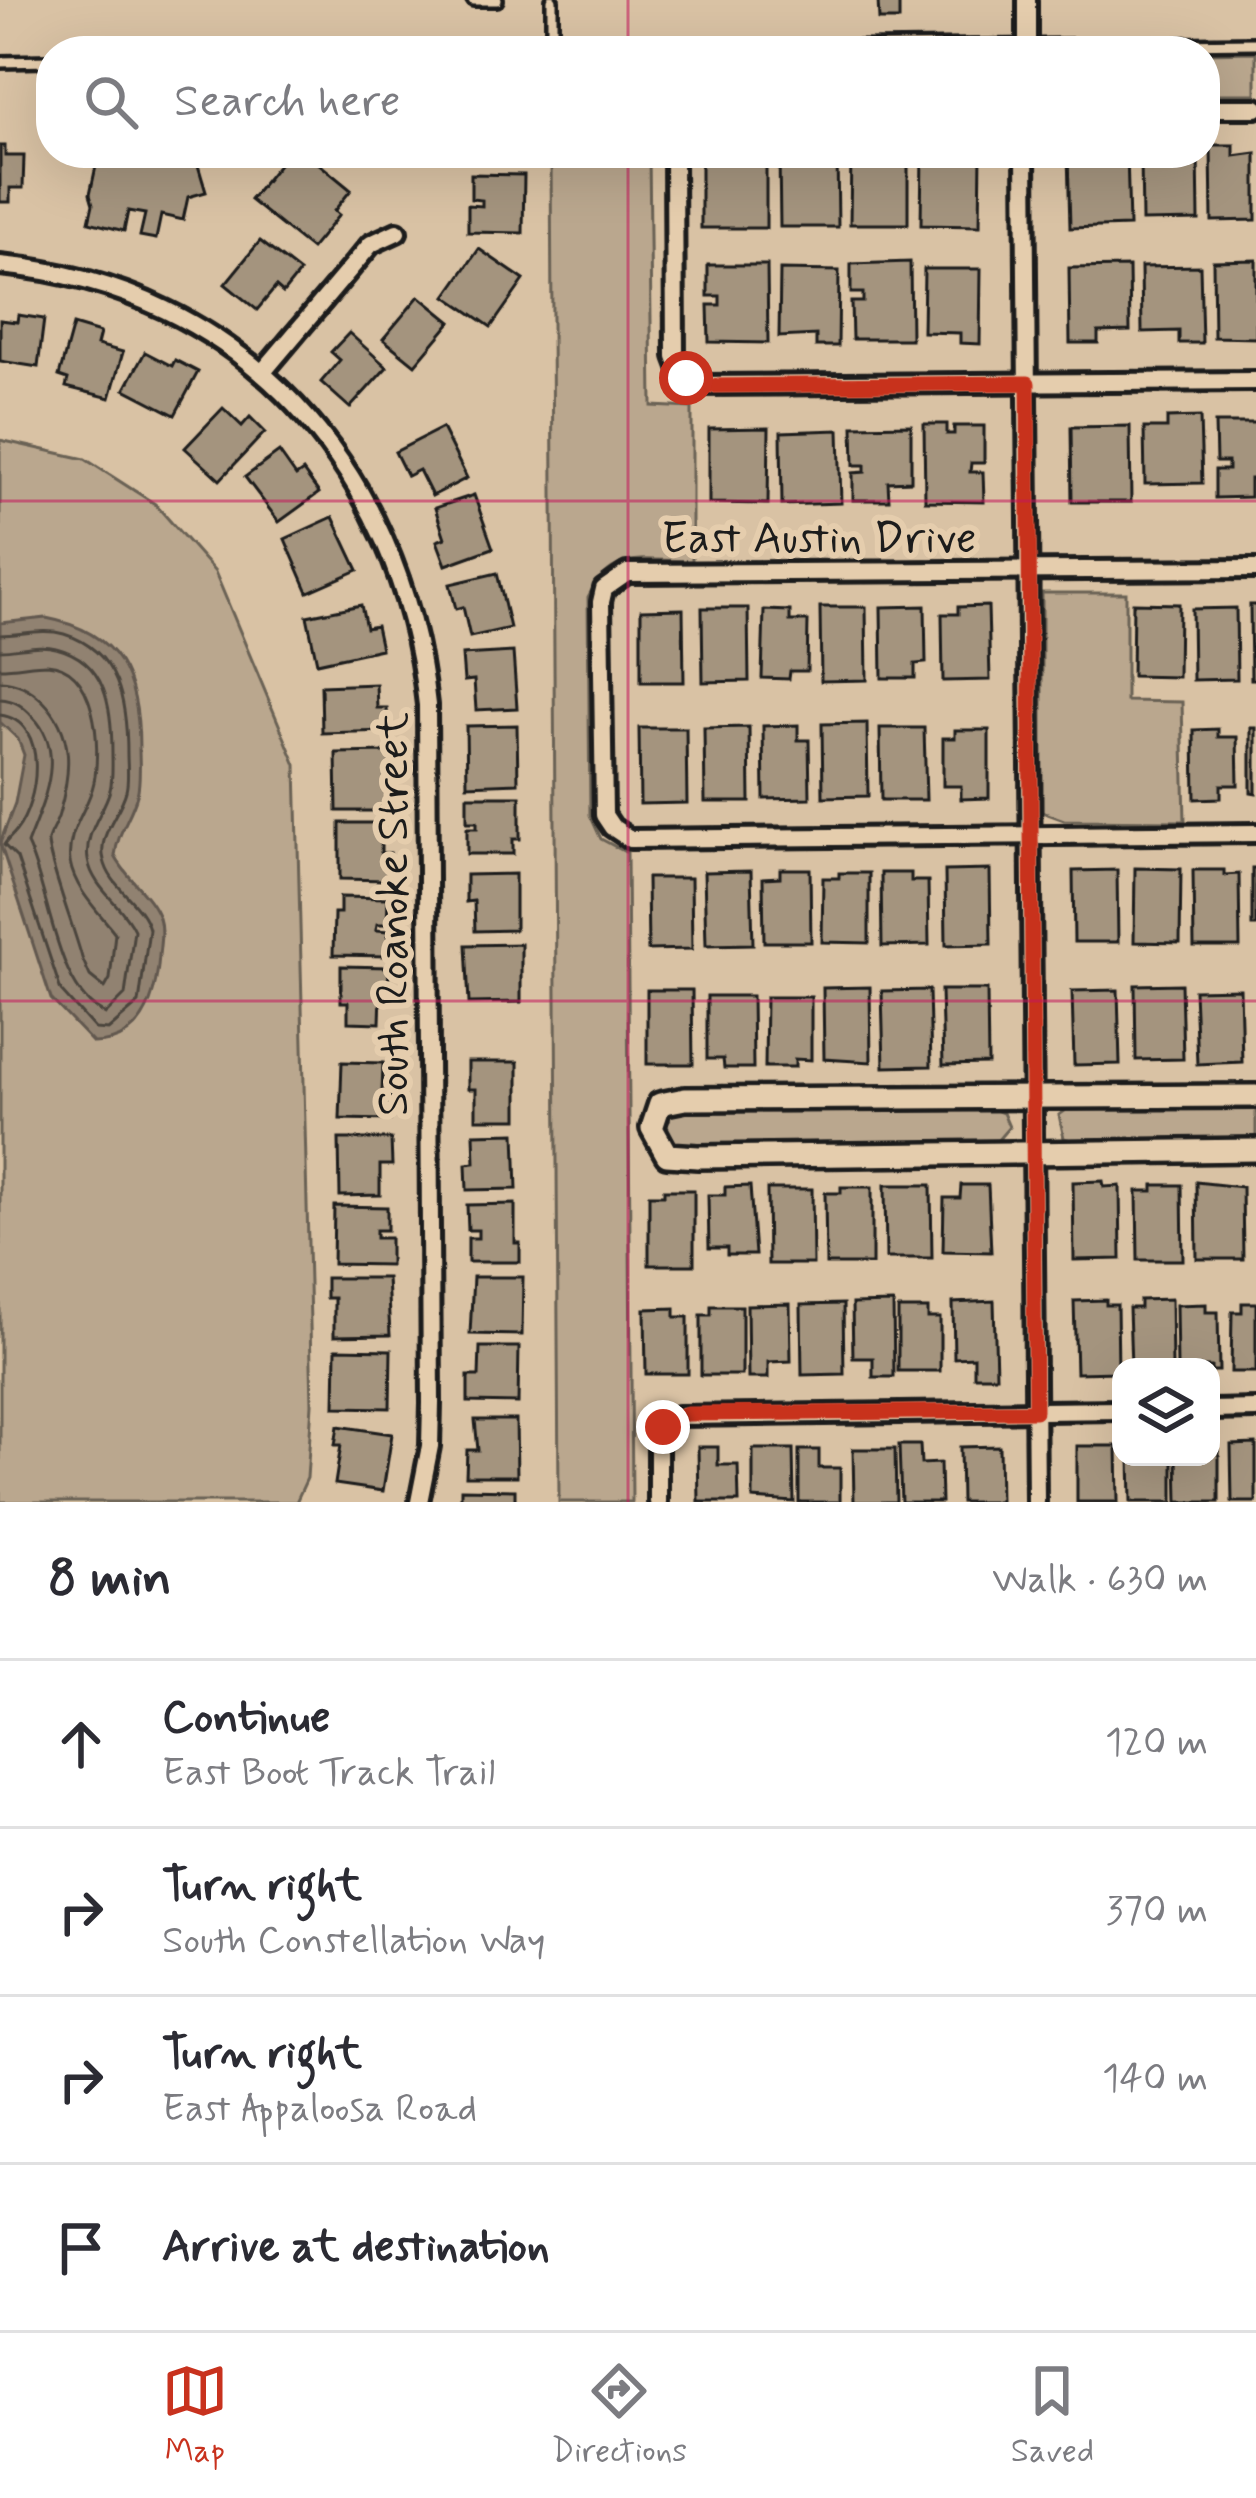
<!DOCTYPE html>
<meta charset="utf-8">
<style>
body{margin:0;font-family:Mynerve,sans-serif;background:#f2f2f3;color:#2b2b33}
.controls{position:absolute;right:36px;bottom:36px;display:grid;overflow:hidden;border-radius:24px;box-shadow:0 12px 48px #0002}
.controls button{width:108px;height:108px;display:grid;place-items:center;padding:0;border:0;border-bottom:3px solid #e1e1e2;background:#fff;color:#2b2b33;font:60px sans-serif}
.stop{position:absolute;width:36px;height:36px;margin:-27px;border:9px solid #c8321e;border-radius:50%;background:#fff}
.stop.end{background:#c8321e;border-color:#fff;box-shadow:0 3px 12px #0008}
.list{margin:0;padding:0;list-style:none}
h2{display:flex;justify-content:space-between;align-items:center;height:156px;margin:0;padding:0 48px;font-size:51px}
h2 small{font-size:39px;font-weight:400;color:#7c7c81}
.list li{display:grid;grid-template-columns:78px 1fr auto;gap:36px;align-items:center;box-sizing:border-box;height:168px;padding:0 48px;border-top:3px solid #e1e1e2}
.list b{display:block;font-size:45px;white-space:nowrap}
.list p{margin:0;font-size:39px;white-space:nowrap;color:#7c7c81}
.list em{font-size:39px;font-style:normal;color:#7c7c81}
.icon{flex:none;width:66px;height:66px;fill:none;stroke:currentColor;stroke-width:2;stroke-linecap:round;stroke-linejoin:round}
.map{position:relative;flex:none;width:1256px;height:1502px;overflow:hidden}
.search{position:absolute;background:#fff;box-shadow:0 12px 48px #0002;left:36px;right:36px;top:36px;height:132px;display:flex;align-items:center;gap:30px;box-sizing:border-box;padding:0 42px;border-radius:48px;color:#7c7c81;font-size:45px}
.sheet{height:828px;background:#fff}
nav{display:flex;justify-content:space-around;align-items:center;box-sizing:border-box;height:168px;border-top:3px solid #e1e1e2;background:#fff;font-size:33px;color:#7c7c81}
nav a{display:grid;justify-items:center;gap:6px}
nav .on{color:#c8321e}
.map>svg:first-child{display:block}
.green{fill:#baa78e;stroke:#6b6255;stroke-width:3}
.water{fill:#918271;stroke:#62594f;stroke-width:3}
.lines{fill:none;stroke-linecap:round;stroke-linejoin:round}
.shore{stroke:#4b453e;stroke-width:3}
.building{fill:#a4947e;stroke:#1c1c1c;stroke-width:3}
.service-casing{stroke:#1c1c1c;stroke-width:18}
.minor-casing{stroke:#1c1c1c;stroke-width:26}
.tertiary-casing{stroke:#1c1c1c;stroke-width:30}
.service{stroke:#e5cdad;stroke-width:9}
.minor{stroke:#e5cdad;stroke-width:16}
.tertiary{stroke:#e5cdad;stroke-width:21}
.route{stroke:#c8321e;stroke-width:15}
.grid{fill:none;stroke:#c2185b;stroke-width:3;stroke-opacity:0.55}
.labels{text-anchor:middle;stroke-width:12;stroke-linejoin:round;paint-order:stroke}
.street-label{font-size:45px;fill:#1c1c1c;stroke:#e5cdad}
</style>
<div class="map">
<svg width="1256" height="1502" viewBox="0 0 1256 1502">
<rect width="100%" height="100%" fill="#d9c2a4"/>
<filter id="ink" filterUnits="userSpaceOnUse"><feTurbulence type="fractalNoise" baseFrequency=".00833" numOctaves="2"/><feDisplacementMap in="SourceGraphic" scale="24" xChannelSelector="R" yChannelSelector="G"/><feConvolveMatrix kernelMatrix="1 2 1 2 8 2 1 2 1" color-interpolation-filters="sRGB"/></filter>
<g filter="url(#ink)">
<g class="green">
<polygon points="1256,52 1256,94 1205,94 1205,53"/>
<path d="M551,153h98l3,253 40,2v153c-48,0 -79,-12 -104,36l2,218 11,24 26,14 5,649h-73z"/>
<polygon points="0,440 85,459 155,504 215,572 296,765 312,1404 307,1478 296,1502 0,1502"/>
<polygon points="1042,593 1126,593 1126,701 1182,702 1185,821 1064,820 1042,812"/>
<polygon points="1256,1105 1256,1140 1074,1141 1064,1138 1059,1115 1072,1106"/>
<polygon points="681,1109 993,1109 1003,1113 1009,1127 996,1142 684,1144 675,1143 667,1126 670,1116"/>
</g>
<path class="water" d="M46,618c74,14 93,60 93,130 0,15 2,32 -2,47 -6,22 -20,38 -22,61 11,22 36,39 44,62 4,12 1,25 0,38 -3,42 -17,87 -66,87l-42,-44 -51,-156 15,-40 9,-48 -6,-16 -18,-17v-99z"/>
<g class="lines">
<g class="shore">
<path d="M0,635c21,0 43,-7 64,-1 56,17 63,70 63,120 0,12 2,26 -1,37 -6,23 -29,44 -22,69 6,28 38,42 45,69l-10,74 -31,27 -13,-1 -34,-38 -44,-133 -13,-13c3,-5 8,-9 12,-14 23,-29 34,-110 -16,-116"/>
<path d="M0,650c18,0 39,-7 56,-2 51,13 56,60 56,105 0,12 1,25 -2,37 -7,24 -26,43 -22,70 5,29 35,45 46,70l-9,65 -19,19c-50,-21 -56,-123 -79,-170 15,-39 41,-91 6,-127 -10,-11 -18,-17 -33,-18"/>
<path d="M0,668c16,0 32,-4 47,-4 50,3 54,82 47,118 -6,29 -28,48 -24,80 5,28 29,50 45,71l-5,46 -5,9 -15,-12 -8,-18c-5,-21 -36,-104 -34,-118 2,-8 9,-17 11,-26 12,-42 16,-81 -17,-114 -13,-12 -24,-18 -42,-19"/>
</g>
</g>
<g class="building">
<polygon points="878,0 899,0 899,20 879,20"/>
<polygon points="1211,145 1234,145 1234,156 1256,153 1256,220 1212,221"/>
<polygon points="0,146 5,146 5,156 24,156 23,188 10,188 10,202 0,202"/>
<polygon points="288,153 306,153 351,190 334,211 339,215 311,249 250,200"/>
<rect x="701" y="153" width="65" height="75"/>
<polygon points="779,153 837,153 838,227 780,227"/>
<polygon points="851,153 872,153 872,159 908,160 908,224 850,224"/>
<polygon points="922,153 981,153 980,226 921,225"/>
<polygon points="1068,153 1127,153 1129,226 1070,228"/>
<polygon points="1177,153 1198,153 1199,220 1142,221 1141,158 1177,157"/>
<polygon points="195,155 206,192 188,197 183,220 161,215 156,239 140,236 145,214 128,211 124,231 89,222 93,204 90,194 98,157 149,168"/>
<polygon points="471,174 524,175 523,233 468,232 468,205 482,206 482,200 471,199"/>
<polygon points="260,241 300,272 283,293 276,287 257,310 225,284"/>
<polygon points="479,249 524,280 491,327 446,296"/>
<polygon points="1256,260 1256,338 1214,337 1213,261"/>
<polygon points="910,262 911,339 852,339 851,302 863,302 863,293 851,293 851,264"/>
<polygon points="708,265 767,265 768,343 709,342 708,305 720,305 720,296 708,296"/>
<polygon points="1200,266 1202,343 1179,343 1179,331 1142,332 1141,267"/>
<polygon points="1129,267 1130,331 1098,332 1098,343 1070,343 1069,268"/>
<polygon points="924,269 981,269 980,344 960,343 960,333 923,332"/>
<polygon points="780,270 839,271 838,346 816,346 816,335 779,337"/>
<polygon points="419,296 451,322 415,365 383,339"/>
<polygon points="18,315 44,319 38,367 0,361 0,320 17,322"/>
<polygon points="73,325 100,333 97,345 123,352 110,398 66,387 68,379 59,376"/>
<polygon points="349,333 387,367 350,408 321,382 340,360 331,352"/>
<polygon points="145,352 172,366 175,360 198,372 175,415 125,389"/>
<polygon points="223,408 242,426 250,417 265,432 220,480 185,448"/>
<polygon points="1200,417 1202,483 1145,484 1144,428 1167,428 1167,418"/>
<polygon points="1215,423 1256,423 1256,479 1250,479 1250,497 1215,498 1215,470 1228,470 1228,462 1216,462"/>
<polygon points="924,424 947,424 947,434 954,434 954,426 984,426 984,463 971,463 970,472 983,472 984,502 925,501"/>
<polygon points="911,425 911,481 888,482 889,500 853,500 853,473 865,472 865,465 854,465 853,426"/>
<polygon points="1130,426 1131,502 1072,502 1071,427"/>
<polygon points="442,428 467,478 432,496 419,470 407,476 395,452"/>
<polygon points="769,428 768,504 709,503 709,429"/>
<polygon points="839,430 841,503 782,505 781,432"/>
<polygon points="279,452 296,476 303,471 319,493 279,522 245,477"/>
<polygon points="474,495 493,548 446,565 437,541 445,538 435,508"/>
<polygon points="333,517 358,570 308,592 285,539"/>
<polygon points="497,573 510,628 470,637 463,607 456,609 450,584"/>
<polygon points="1133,603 1179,604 1178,677 1132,676"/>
<polygon points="361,605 366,628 376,626 381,649 317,663 307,616"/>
<polygon points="1250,605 1256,605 1256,679 1251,679"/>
<polygon points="925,606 926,663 915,664 915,678 882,678 881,607"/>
<polygon points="988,606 990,680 943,681 942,614 958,614 958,607"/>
<polygon points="820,607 866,607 867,680 821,681"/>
<polygon points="702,608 748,608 749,681 703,682"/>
<polygon points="1236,608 1237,679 1193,680 1192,609"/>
<polygon points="683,609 684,682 641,682 641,610"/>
<polygon points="764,610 790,611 790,621 808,621 807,671 790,671 789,679 762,678"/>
<polygon points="513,652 517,708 476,710 474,680 464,681 462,655"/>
<polygon points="376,684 377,708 387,708 388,731 322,733 321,686"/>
<polygon points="867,723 868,796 823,797 822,724"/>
<polygon points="517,725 518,783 467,785 466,726"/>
<polygon points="798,725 798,740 809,740 810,798 764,799 763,726"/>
<polygon points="749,727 750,802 705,802 704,728"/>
<polygon points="639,728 686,728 687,803 640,804"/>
<polygon points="880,728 924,728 926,800 881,800"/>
<polygon points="1251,728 1256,728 1256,794 1251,793"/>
<polygon points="1218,729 1218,737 1237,737 1238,785 1221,785 1221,798 1195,799 1194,730"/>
<polygon points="955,730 989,730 989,798 961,799 961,786 943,786 943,738 955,738"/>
<polygon points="390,752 392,811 337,811 336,753"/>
<polygon points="467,796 520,796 520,839 513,839 513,854 467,854 467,828 477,828 477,822 467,822"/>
<polygon points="340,823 381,823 381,853 390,853 389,880 340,879"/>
<polygon points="1135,868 1181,869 1180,943 1134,942"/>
<rect x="1252" y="868" width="4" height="58"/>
<polygon points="780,869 810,869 811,942 764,942 763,878 780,877"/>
<polygon points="990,870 991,944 946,945 945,871"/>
<polygon points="1117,870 1118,942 1074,942 1073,871"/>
<polygon points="1193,870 1224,870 1224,875 1239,874 1240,947 1194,947"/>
<polygon points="751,871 753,944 706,945 704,872"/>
<polygon points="839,873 869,873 869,943 822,942 823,878 839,878"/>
<polygon points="881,873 911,873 911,881 928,881 929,945 882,946"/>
<polygon points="515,874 515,930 475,931 474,901 466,902 466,875"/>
<polygon points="647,878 691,878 692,949 648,950"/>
<polygon points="340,897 388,898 387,924 377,924 376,930 388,931 388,956 333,955 334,913 340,913"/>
<polygon points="521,944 521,1002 469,1003 466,945"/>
<polygon points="341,966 389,967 388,993 381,993 380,1023 348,1022 348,1002 341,1002"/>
<polygon points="1181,984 1183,1059 1136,1060 1135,985"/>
<polygon points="870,987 871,1062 824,1059 823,988"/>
<polygon points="1240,989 1242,1062 1197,1064 1194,990"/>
<polygon points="647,990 692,990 693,1064 647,1064"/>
<polygon points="929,990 931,1066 884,1067 882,991"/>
<polygon points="941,990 987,990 988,1064 943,1065"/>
<polygon points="1118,990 1120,1064 1074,1065 1072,991"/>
<polygon points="707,996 752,996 753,1068 724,1068 723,1059 707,1059"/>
<polygon points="766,997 811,997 811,1060 795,1059 795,1067 765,1067"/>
<polygon points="342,1062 383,1063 382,1093 391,1093 390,1120 340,1119"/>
<polygon points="468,1062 518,1062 518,1119 476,1119 476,1089 468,1089"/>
<polygon points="515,1133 517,1189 467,1190 466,1164 475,1163 474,1134"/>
<polygon points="339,1139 391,1139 392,1165 380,1165 380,1195 340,1196"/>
<polygon points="1103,1181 1104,1187 1120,1186 1121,1259 1074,1260 1073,1182"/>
<polygon points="1196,1182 1242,1187 1243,1259 1197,1259"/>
<polygon points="885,1185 931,1185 932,1258 886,1258"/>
<polygon points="961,1185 988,1185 991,1252 943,1251 944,1198 960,1198"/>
<polygon points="1153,1185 1182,1185 1183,1260 1138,1260 1137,1191 1153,1191"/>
<polygon points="750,1186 755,1255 727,1255 727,1248 709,1248 708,1195 725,1195 725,1187"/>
<polygon points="841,1187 872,1187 872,1264 826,1264 825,1193 841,1193"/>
<polygon points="767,1189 812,1189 813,1264 768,1264"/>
<polygon points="664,1190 694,1190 694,1265 649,1265 649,1195 664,1195"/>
<polygon points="515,1204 515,1243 520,1243 520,1262 468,1262 468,1238 478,1238 478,1230 468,1230 467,1205"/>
<polygon points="334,1206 387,1207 387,1230 376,1230 376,1238 390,1238 390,1265 333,1264"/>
<polygon points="473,1277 523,1277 522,1335 470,1334"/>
<polygon points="326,1278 387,1278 390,1335 334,1336 334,1298 326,1298"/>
<polygon points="1171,1299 1172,1367 1131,1367 1129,1308 1140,1308 1140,1300"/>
<polygon points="1106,1300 1106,1305 1117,1305 1118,1372 1076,1373 1074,1301"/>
<polygon points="994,1301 996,1376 974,1376 974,1357 954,1358 953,1303"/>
<polygon points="893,1303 894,1377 873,1377 873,1358 853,1358 852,1304"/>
<polygon points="1242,1303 1256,1303 1256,1372 1231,1372 1232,1312 1242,1312"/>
<polygon points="790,1304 791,1361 768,1362 768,1378 748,1378 747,1305"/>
<polygon points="843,1304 844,1374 802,1375 801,1305"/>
<polygon points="1206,1304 1206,1312 1218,1312 1219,1371 1211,1371 1211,1367 1177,1367 1176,1305"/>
<polygon points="711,1306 742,1306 742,1375 701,1375 701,1315 711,1315"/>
<polygon points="675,1308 675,1317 688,1317 688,1374 646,1374 645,1309"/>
<polygon points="898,1309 928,1309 928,1318 940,1318 940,1371 898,1371"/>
<polygon points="480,1347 519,1347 518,1403 468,1402 468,1376 479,1376"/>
<polygon points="336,1349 391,1350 390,1408 335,1407"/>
<polygon points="475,1420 516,1420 517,1476 466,1476 467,1450 478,1450"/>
<polygon points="338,1426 392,1434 383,1491 335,1484 341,1445 335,1445"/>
<polygon points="1256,1444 1256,1502 1232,1502 1231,1445"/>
<polygon points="899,1445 920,1445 921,1464 940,1463 941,1502 901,1502"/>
<polygon points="999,1446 1000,1502 961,1502 960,1447"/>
<polygon points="1077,1446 1117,1446 1118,1502 1077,1502"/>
<polygon points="698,1447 718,1447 718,1465 738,1465 739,1502 699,1502"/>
<polygon points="753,1449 793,1449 794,1502 753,1499"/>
<polygon points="853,1449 895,1449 896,1502 854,1502"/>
<polygon points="1211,1449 1219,1449 1219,1502 1178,1502 1177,1457 1211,1457"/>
<polygon points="799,1450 819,1450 819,1468 840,1468 840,1502 799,1502"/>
<polygon points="1130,1457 1173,1457 1173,1502 1131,1502"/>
<polygon points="461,1489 515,1490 515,1502 461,1502"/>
</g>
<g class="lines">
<defs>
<g id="service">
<polyline points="473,0 497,0"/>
<polyline points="552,0 552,30 558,49"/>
<polyline points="555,51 1256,43"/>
<polyline points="0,62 51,61"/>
</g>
<g id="minor">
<polyline points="1027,0 1027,51"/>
<polyline points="1205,108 1256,108"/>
<polyline points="674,153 675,356 682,375 699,385 1256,381"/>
<polyline points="1025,153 1036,1502"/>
<path d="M0,265c242,22 402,204 427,440l4,698 -1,43 -11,56"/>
<polyline points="262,373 371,244 397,232"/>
<polyline points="1256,569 627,573 604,589 601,602 604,815 612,827 630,839 1256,833"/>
<polyline points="1211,1410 1256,1409"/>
<polyline points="658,1502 658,1435 678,1416 1121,1410"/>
</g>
<polyline id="tertiary" points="1256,1096 685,1099 660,1104 652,1128 667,1155 698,1157 1256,1150"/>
</defs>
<use href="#service" class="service-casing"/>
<use href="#minor" class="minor-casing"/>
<use href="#tertiary" class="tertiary-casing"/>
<use href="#service" class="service"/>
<use href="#minor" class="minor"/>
<use href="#tertiary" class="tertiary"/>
</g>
</g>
<g class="lines" filter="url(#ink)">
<polyline class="route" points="663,1427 677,1416 687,1414 1035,1411 1028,383 709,386 686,378"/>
</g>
<path class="grid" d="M628,0v51M628,153v1349M0,501h1256M0,1001h1256"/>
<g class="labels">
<g class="street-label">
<text x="819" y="552">East Austin Drive</text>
<text transform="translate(391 914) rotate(-90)" y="16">South Roanoke Street</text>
</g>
</g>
</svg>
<div class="controls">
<button><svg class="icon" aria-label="layers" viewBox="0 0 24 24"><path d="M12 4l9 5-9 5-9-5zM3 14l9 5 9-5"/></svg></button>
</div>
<div class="stop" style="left:686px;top:378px"></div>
<div class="stop end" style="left:663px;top:1427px"></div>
<div class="search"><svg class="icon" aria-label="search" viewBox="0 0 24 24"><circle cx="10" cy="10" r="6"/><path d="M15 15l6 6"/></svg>Search here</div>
</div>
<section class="sheet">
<h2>8 min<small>Walk · 630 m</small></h2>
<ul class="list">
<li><svg class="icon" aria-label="ahead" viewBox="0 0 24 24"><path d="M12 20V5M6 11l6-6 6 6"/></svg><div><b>Continue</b><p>East Boot Track Trail</p></div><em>120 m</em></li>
<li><svg class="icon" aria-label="right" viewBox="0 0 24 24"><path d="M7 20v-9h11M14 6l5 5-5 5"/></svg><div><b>Turn right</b><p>South Constellation Way</p></div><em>370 m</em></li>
<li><svg class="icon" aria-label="right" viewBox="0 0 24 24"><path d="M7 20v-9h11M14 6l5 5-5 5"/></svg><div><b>Turn right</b><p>East Appaloosa Road</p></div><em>140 m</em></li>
<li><svg class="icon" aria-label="arrive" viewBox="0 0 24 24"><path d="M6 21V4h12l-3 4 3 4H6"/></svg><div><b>Arrive at destination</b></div></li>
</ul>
</section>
<nav>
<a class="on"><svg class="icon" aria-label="map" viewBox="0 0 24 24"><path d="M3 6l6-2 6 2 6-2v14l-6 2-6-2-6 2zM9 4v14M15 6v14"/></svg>Map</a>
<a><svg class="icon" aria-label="directions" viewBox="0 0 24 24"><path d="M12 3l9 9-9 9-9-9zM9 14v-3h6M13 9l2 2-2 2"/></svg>Directions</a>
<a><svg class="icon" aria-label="saved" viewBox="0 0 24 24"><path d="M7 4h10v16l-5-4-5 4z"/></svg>Saved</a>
</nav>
